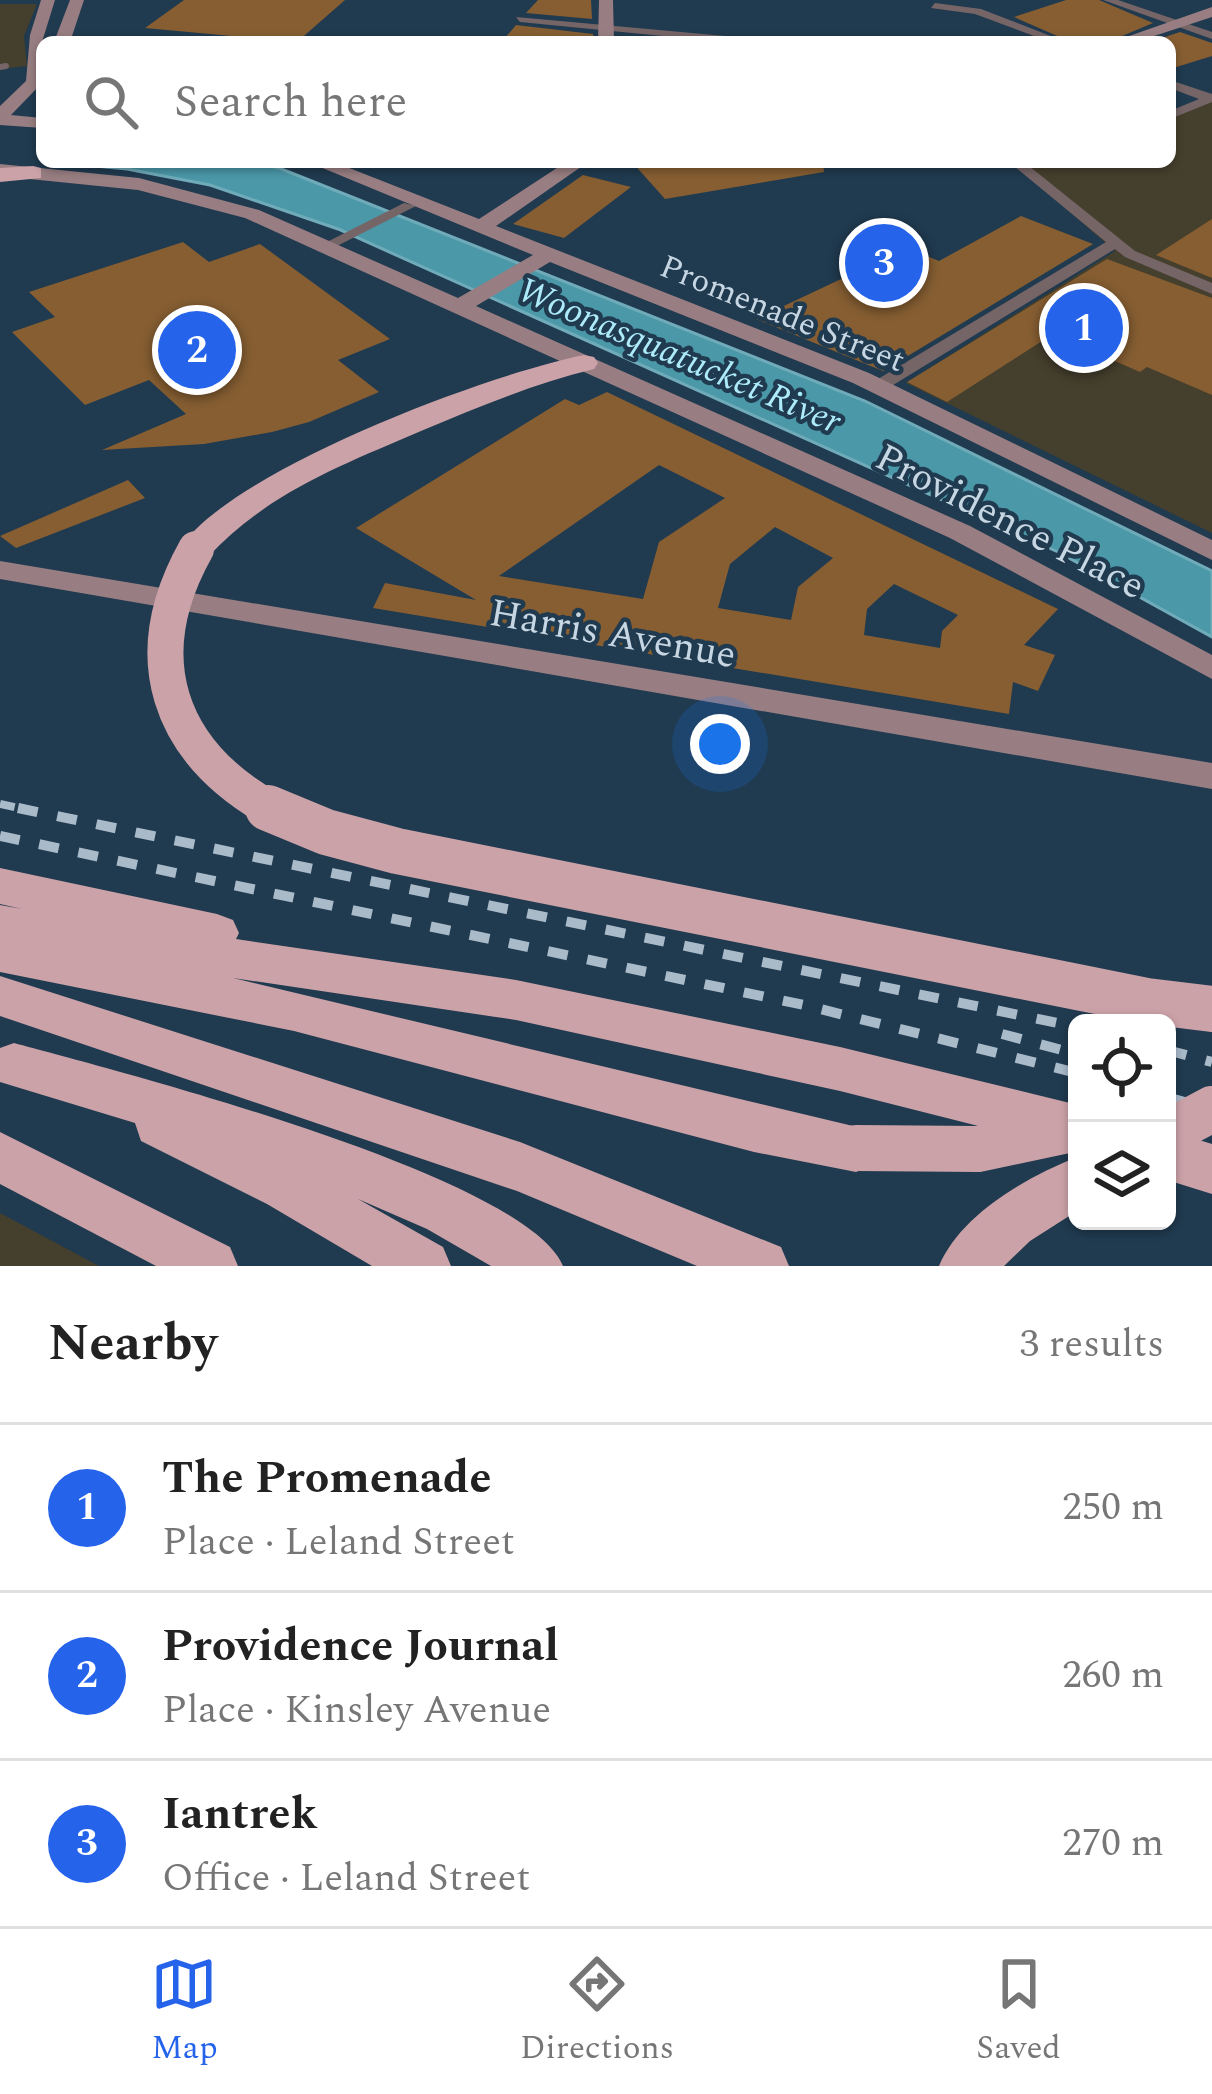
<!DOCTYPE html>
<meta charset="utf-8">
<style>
body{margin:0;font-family:Spectral,serif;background:#f6f6f6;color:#222}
.controls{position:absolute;right:36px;bottom:36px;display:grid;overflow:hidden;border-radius:18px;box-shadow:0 3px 9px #0004}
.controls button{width:108px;height:108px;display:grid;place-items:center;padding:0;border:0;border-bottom:3px solid #e0e0e0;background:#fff;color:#222;font:60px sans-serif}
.you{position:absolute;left:720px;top:744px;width:42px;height:42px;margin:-30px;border:9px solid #fff;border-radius:50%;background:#1a73e8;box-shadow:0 0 0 18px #1a73e833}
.badge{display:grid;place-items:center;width:78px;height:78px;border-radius:50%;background:#2563eb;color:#fff;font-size:39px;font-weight:700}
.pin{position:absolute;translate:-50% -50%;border:6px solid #fff;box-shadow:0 3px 12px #0006}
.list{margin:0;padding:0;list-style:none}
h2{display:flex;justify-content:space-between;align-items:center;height:156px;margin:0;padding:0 48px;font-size:51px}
h2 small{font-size:39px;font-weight:400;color:#767676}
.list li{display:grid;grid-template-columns:78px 1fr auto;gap:36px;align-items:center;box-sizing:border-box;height:168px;padding:0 48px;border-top:3px solid #e0e0e0}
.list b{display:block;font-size:45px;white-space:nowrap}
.list p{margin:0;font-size:39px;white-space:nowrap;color:#767676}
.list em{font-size:39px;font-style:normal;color:#767676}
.icon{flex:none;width:66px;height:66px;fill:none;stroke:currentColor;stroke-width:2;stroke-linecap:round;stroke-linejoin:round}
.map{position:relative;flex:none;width:1212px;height:1266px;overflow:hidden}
.search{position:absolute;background:#fff;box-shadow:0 3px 9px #0004;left:36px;right:36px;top:36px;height:132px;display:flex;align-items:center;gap:30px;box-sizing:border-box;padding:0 42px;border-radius:18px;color:#767676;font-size:45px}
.sheet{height:660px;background:#fff}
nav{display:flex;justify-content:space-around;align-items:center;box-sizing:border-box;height:168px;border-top:3px solid #e0e0e0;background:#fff;font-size:33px;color:#767676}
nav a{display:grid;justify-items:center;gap:6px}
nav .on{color:#2563eb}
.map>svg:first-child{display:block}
.commercial{fill:#453f2d}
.water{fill:#4b98a9;stroke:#70abba;stroke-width:3}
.building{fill:#865e32;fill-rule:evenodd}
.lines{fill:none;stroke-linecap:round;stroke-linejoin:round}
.lane{stroke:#766567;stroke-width:6}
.street{fill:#766567;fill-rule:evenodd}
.secondary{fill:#987e82;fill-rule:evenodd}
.highway{fill:#cba2a8;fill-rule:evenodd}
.rail-far1{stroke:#a9bac9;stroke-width:8;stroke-dasharray:15 15;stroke-linecap:butt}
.rail{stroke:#a9bac9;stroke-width:10;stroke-dasharray:20 20;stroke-linecap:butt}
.highway-bridge-far1{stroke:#cba2a8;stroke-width:36}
.highway-bridge{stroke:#cba2a8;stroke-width:46}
.labels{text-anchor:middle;stroke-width:9;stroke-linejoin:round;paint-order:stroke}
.far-street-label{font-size:33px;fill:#c7d6e3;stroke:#203a4f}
.far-water-label{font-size:36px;font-style:italic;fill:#adebfa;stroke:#203a4f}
.street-label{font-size:39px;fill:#c7d6e3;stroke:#203a4f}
</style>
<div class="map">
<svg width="1212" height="1266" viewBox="0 0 1212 1266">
<rect width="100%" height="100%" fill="#203a4f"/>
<g class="commercial">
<polygon points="0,4 37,4 24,36 27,66 0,69"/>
<polygon points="1212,101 1212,533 906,383 1115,251 1012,162 1170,162 1170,116"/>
<polygon points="0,1213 99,1266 0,1266"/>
</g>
<polygon class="water" points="51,162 252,162 279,168 865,401 1212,571 1212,637 1058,552 338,229 210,185 127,169"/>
<g class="building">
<polygon points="184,0 345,0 297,42 145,28"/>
<polygon points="538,0 591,0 592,19 526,13"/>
<polygon points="1066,0 1099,0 1153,23 1108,42 1071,42 1014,17"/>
<polygon points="516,25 593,34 594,42 505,38"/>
<polygon points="1180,32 1212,43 1212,56 1170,69 1170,42 1150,42"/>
<polygon points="632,162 823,162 824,172 665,199"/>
<polygon points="583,175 631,187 564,238 513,224"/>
<polygon points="1021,216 1093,244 883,371 756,319 907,248 939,261"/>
<polygon points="1212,219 1212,278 1156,255"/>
<polygon points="183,242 209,262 260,244 390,339 338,360 379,392 309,422 272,432 204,444 102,450 186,414 149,380 85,405 12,332 55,317 29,292"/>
<polygon points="1107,259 1212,298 1212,395 1147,367 1140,372 1053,334 947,402 907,382"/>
<path d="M607,392l451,217 -34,36 31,10 -17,36 -25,-9 -4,32 -636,-106 12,-25 91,17 -120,-72 209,-129 14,6zM659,465l66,33 -66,44 -16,57 -144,-23zM775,527l58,31 -35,29 -7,33 -73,-12 12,-44zM894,584l64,31 -16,16 -2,17 -76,-13 3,-26z"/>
<polygon points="128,480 145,498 16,548 0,536"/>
</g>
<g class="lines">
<polyline class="lane" points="0,67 6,66"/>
<g class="street">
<polygon points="1103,0 1118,0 1212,32 1212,39"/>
<polygon points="935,3 981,9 1066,42 1050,42 975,14 931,8"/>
<polygon points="516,17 758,39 764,42 724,42 520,22"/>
<polygon points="1170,80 1212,94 1212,102 1170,119 1170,111 1199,99 1170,88"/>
<polygon points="1009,162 1024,162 1135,251 1212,283 1212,294 1125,257 1115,249 885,390 873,390 873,382 1106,242"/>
<polygon points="404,203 416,206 335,247 323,244"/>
</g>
<g class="secondary">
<polygon points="41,0 55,0 42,42 42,83 11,115 42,118 42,128 0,125 0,106 26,81 30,35"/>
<polygon points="70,0 84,0 70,42 54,42"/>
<polygon points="599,0 613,0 614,42 598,42"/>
<polygon points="1212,7 1212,17 1136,42 1112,42"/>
<polygon points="308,162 334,162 479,219 566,162 588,162 496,226 869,373 1212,540 1212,560 853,383 550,262 476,306 970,526 1212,655 1212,679 950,538 245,218 138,190 0,176 0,164 139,178 259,210 458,298 533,255"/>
<polygon points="0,561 1212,763 1212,789 0,579"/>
</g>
<g class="highway">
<polygon points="33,166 41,168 41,178 0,182 0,168"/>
<path d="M584,355l10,2 4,6 -4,6c-61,15 -116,38 -173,62 -79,34 -154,62 -213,126h-24l-5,-8c53,-80 310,-175 405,-194z"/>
<polygon points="0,868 217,914 233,920 239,933 236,939 516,980 840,1047 1074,1104 1077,1151 840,1091 516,1020 233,978 874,1131 881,1148 874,1165 856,1172 754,1152 294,1031 0,972 0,905 22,909 0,904"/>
<polygon points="0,976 520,1142 781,1247 789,1266 697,1266 517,1191 0,1016"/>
<path d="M14,1043c103,28 511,132 549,223h-72l-64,-37 -69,-30 85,48 8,19h-79l-105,-62 -126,-63 -6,-18 -135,-41v-34z"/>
<polygon points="1167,1130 1212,1144 1212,1194 1167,1180"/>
<polygon points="0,1132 230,1247 238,1266 156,1266 0,1184"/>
<path d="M1077,1157v54l-47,30 -26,25h-65c22,-52 88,-89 138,-109z"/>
</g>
<polyline class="rail-far1" points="0,804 32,811"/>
<g class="rail">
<polyline points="18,808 1077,1027"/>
<polyline points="0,836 804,1005 1077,1073"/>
<polyline points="1002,1034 1077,1054"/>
<polyline points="1167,1050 1212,1062"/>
<polyline points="1167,1097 1212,1110"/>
</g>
<path class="highway-bridge-far1" d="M196,549c-60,107 -30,202 78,262"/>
<g class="highway-bridge">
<polyline points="268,808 326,832 397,851 1147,1001 1212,1009"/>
<polyline points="1167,1133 1212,1109"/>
<polyline points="856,1148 978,1149 1077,1128"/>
</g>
</g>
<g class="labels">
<g class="far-street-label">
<text transform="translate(783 312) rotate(22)" y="12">Promenade Street</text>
</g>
<g class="far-water-label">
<text transform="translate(680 354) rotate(23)" y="13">Woonasquatucket River</text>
</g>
<g class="street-label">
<text transform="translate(1011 520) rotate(27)" y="14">Providence Place</text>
<text transform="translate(613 632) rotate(10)" y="14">Harris Avenue</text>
</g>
</g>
</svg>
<div class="controls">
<button><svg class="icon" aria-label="locate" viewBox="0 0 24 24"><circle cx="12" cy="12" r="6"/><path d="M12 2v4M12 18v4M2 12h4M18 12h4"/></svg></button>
<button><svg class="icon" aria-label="layers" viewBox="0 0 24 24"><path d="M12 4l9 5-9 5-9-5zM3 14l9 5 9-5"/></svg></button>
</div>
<div class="you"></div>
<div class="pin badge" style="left:1084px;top:328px">1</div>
<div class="pin badge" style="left:197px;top:350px">2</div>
<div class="pin badge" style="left:884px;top:263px">3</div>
<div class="search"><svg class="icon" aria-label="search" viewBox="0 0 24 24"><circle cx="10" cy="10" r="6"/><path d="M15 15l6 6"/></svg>Search here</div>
</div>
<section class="sheet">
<h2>Nearby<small>3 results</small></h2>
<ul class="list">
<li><span class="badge">1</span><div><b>The Promenade</b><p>Place · Leland Street</p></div><em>250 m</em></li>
<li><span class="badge">2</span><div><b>Providence Journal</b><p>Place · Kinsley Avenue</p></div><em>260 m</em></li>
<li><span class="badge">3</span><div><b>Iantrek</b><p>Office · Leland Street</p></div><em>270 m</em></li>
</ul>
</section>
<nav>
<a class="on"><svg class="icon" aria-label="map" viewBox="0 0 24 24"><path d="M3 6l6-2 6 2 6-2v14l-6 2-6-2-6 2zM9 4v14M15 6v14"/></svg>Map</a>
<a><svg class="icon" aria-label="directions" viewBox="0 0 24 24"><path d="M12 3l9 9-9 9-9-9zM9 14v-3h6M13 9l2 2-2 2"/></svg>Directions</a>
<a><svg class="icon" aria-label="saved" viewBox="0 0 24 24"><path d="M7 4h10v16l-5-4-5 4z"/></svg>Saved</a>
</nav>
